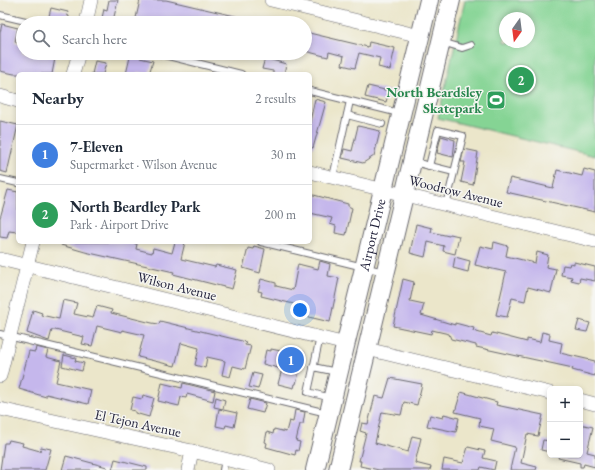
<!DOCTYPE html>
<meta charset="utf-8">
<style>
body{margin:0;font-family:"EB Garamond",serif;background:#f2f2f3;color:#1f2937}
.controls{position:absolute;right:12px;bottom:12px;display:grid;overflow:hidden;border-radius:6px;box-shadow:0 2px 6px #0003}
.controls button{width:36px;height:36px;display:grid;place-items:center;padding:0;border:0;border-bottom:1px solid #e0e1e3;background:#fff;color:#1f2937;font:20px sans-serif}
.compass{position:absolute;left:499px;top:12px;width:36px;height:36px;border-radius:50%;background:#fff;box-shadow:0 2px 6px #0003;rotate:194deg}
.you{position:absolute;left:300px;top:310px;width:14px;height:14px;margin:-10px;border:3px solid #fff;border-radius:50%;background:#1a73e8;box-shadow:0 0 0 6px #1a73e833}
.badge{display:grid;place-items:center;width:26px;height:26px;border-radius:50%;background:#0f766e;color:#fff;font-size:13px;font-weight:700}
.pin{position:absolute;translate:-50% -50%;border:2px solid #fff;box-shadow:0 1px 4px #0006}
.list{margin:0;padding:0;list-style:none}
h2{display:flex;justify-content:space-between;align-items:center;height:52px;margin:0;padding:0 16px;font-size:17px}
h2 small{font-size:13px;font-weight:400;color:#747a83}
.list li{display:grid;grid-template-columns:26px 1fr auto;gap:12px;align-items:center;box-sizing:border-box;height:60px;padding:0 16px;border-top:1px solid #e0e1e3}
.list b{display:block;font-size:15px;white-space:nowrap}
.list p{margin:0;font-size:13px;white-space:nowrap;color:#747a83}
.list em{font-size:13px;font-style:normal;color:#747a83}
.icon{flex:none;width:22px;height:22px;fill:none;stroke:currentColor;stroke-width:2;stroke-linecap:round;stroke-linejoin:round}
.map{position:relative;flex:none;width:595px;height:470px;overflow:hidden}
.search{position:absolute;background:#fff;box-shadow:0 2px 6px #0003;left:16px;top:16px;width:296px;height:44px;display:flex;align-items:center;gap:10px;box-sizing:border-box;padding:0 14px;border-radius:22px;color:#747a83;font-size:15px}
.panel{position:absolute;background:#fff;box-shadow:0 2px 6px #0003;left:16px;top:72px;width:296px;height:172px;border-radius:6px}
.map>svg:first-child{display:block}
.green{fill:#85d494;stroke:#547b68;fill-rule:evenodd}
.building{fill:#c5b7ec}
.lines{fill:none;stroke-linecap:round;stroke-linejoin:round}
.service-casing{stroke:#68676d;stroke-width:8}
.minor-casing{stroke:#68676d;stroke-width:14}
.secondary-casing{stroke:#68676d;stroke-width:20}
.service{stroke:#fff;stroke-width:6}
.minor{stroke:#fff;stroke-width:13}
.secondary{stroke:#fff;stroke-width:18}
.labels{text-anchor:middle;stroke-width:3;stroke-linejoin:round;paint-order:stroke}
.leisure-label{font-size:14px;font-weight:bold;fill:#27864d;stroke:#f6f6f2;text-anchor:end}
.street-label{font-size:14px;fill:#22223b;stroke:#f6f6f2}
</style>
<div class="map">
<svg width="595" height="470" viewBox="0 0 595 470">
<rect width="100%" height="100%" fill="#f6f6f2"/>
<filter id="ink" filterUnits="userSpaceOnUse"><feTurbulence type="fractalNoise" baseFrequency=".025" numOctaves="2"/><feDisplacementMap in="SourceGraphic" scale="8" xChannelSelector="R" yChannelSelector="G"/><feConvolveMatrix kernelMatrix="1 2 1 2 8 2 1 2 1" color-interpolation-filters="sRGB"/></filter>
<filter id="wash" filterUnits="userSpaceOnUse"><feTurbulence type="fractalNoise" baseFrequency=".012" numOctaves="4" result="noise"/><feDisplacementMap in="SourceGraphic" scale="16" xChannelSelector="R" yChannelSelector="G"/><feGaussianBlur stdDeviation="0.9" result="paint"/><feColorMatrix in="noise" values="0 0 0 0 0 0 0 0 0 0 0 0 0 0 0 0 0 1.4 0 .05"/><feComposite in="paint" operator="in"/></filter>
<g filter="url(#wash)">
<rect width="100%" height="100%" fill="#ebe6ca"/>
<path class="green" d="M465,0h130v156l-157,-38zM505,18h24v24h-24z"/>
<g id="blocks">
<g class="building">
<polygon points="109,0 118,0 113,21 102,18 104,9 107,10"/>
<polygon points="140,0 166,0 252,20 251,23 159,23 148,21 136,18"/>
<polygon points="51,8 68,12 67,15 69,16 68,23 48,20"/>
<polygon points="2,24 18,28 15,42 23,44 23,53 56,53 52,74 14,74 0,71 0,33"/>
<polygon points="305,32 368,47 369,42 395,48 390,70 378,67 380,58 359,53 355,68 342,65 344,56 329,52 328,57 305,51"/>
<polygon points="131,53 141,55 140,58 153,61 149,74 137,72 137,74 126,74"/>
<polygon points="265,58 286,64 284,74 273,74 273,71 262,69"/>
<polygon points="95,61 106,63 103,74 92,74"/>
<polygon points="368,86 389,91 386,102 365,97"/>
<polygon points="315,99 326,102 313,148 310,147 310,121"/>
<polygon points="0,121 18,125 7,173 0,171"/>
<polygon points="358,126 380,131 374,156 363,163 342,158 344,149 352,151"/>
<polygon points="441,136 455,140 453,157 437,153"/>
<polygon points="464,149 478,152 473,185 461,182 465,162 461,162"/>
<polygon points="584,169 595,172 595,212 506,192 510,178 553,188 557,170 582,176"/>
<polygon points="8,190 18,192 18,227 17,232 9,231 7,238 0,237 0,218"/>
<polygon points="310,194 348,204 348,206 352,208 346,235 335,233 336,226 330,224 332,218 310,213"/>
<polygon points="416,224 432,228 431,232 449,236 450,234 459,236 455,254 443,251 444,246 428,242 425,257 410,253"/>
<polygon points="62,242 128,242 137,244 136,249 152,253 153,248 172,253 175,242 185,242 181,259 215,267 216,265 237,270 232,289 173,274 174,272 85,252 61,245"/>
<polygon points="494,242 508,246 506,256 535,263 537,252 548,255 546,267 556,269 551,293 528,287 525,301 512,298 507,317 496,315 506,272 475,265 480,246 493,249"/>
<polygon points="254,246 265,249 260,273 243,268 248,248 253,249"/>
<polygon points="455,257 470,261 468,272 453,268"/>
<polygon points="320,261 330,264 328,276 339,278 330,322 300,315 302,306 261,296 262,292 258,291 261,279 276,283 276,286 293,290 298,264 318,269"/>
<polygon points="574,262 595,267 595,281 580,278 579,282 571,280 572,277 561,275 563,265 569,266 570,263 574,264"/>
<polygon points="403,279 414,282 410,301 424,304 421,315 455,325 455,323 474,328 473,331 491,336 492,333 527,342 527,339 540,342 542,332 550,334 549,340 562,343 560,353 595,361 595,376 572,370 573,368 476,347 476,345 451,339 449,334 432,330 431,334 393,326"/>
<polygon points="63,300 77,303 74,314 93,318 97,306 112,310 111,313 152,323 159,324 160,321 246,342 245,345 251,346 245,369 233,366 230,377 222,375 225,361 207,357 205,368 195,365 199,348 181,343 175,366 138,357 144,335 122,330 122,332 97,326 92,346 82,344 84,337 55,330 52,330 49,341 27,333 33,310 42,313 41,315 59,319"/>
<polygon points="579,320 590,323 587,332 576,330"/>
<polygon points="36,347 48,350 46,357 61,361 56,382 91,390 88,404 46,394 46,397 19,389 29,351 35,352"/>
<polygon points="287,348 304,352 296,384 295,384 294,388 278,384 282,369 263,364 266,350 271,351 271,349 286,352"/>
<polygon points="64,355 76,358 75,361 84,363 82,371 62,366"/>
<polygon points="253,373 262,375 258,389 249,387"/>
<polygon points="390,378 422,384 417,405 404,402 401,415 382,412 375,443 408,452 412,436 421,438 415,463 431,467 430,470 379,470 360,466 361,461 359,461 366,433 360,431 362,423 368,424 375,396 384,398"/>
<polygon points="162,383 182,388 183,383 215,391 213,401 187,394 186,398 181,397 179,406 158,401"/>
<polygon points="461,392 497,402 496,405 543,415 538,436 527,434 521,463 537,467 536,470 510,470 515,447 491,441 494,429 479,426 480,418 455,412"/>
<polygon points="143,395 154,398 149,417 135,413 135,411 130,410 133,397 142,399"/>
<polygon points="216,397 225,400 223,409 214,407"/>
<polygon points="250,399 266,403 263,413 247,409"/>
<polygon points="219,409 237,413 234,427 226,425 225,428 216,426"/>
<polygon points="295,410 305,412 303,424 300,424 296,441 300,442 298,451 296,450 295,455 266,447 267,443 265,442 267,432 273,434 274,429 286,432 289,421 293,422"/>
<polygon points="444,414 459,418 456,432 427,426 430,415 443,418"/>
<polygon points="580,424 593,427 587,452 595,454 595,467 584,464 583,467 580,467 580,463 558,458 559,455 580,455"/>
<polygon points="9,440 23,443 22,446 40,451 41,447 51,449 45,470 0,470 4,443 8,443"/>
<polygon points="543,440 550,441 550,452 541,450"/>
<polygon points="468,447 485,451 483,458 496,461 494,470 481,467 480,470 442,470 444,459 463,463"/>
<polygon points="66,456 107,467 107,470 62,470"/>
<polygon points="115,459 147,467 147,470 112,470"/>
</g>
</g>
</g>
<g filter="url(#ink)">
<use href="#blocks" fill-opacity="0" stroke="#68676d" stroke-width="1"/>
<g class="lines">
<defs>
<g id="service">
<polyline points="0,15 34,23"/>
<polyline points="442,42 462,48 471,45"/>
<polyline points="156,53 241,74"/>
<polyline points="310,91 399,113"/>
<polyline points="347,115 382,124"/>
<polyline points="414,162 454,172"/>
<polyline points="429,166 438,130 463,136 446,205"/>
<polyline points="333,177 350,101"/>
<polyline points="0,179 18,183"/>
<polyline points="261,242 384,272"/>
<polyline points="0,334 327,413"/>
<polyline points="320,337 308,392 331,398"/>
<polyline points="313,367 337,372"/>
<polyline points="223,470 225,459"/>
</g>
<g id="minor">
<polyline points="271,0 420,36"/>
<polyline points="86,23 91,0"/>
<polyline points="73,74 79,53"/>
<polyline points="0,96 18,101"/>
<polyline points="310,172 595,241"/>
<polyline points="0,259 346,344"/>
<polyline points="367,349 550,393"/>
<polyline points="0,376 33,242"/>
<polyline points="580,400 595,404"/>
<polyline points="0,409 192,451 269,470"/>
<polyline points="188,470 192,451"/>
</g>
<g id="secondary">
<path id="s1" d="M315,470l114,-470"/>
<polyline points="338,470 451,0"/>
</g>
</defs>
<use href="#service" class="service-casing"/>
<use href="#minor" class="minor-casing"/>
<use href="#secondary" class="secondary-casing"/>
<use href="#service" class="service"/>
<use href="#minor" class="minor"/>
<use href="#secondary" class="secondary"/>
</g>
</g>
<defs>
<symbol id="stadium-square" viewBox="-11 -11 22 22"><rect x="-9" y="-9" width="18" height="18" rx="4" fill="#2e9e5b" stroke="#f6f6f2"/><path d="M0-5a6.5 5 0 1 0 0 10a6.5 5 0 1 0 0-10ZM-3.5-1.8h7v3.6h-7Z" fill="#fff"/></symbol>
</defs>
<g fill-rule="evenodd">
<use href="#stadium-square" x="485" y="89" width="22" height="22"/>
</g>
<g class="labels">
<g class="leisure-label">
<text x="482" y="97">North Beardsley<tspan x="482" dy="16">Skatepark</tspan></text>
</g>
<g class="street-label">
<text transform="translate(456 191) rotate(14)" y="5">Woodrow Avenue</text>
<text dy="5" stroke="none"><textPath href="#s1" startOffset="242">Airport Drive</textPath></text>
<text transform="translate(177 286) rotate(14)" y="5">Wilson Avenue</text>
<text transform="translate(138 423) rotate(12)" y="5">El Tejon Avenue</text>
</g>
</g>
</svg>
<div class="controls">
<button>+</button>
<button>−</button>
</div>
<svg class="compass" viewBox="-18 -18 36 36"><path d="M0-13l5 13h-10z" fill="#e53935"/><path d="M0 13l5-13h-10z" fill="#747a83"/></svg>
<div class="you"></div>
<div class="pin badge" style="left:291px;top:360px;background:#3f7fe0">1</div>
<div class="pin badge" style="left:521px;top:80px;background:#2e9e5b">2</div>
<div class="search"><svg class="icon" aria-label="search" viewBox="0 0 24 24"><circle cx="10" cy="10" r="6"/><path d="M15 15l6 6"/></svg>Search here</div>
<section class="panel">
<h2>Nearby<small>2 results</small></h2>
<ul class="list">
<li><span class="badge" style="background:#3f7fe0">1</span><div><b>7-Eleven</b><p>Supermarket · Wilson Avenue</p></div><em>30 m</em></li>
<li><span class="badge" style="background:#2e9e5b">2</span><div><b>North Beardley Park</b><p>Park · Airport Drive</p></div><em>200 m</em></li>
</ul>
</section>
</div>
